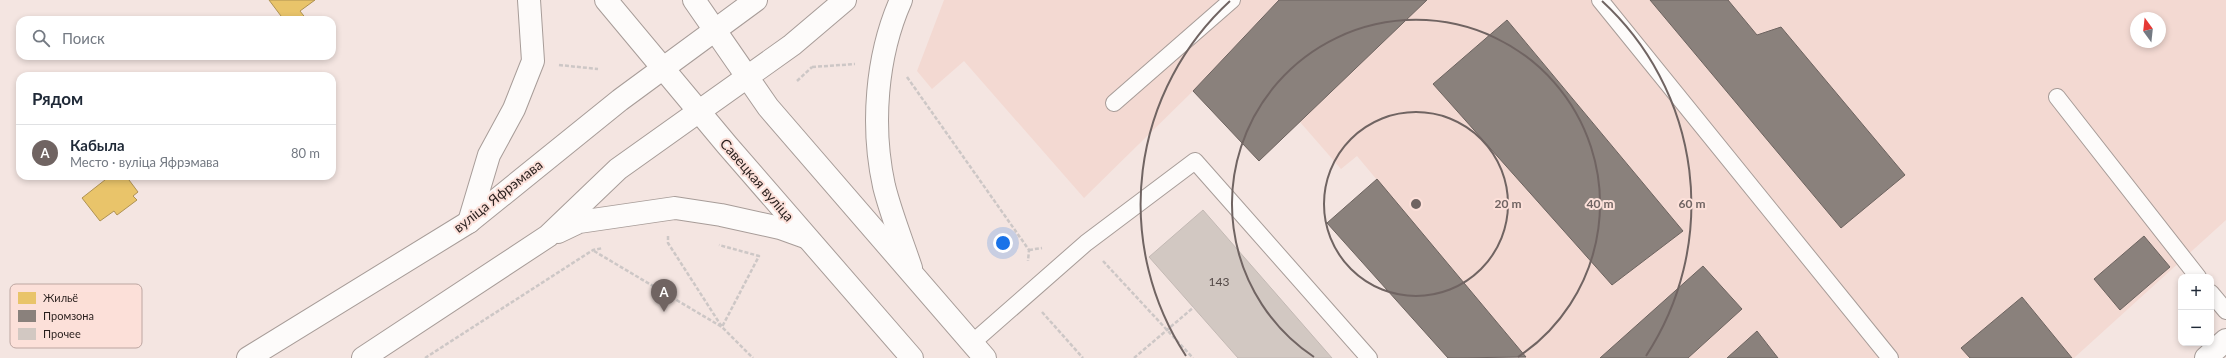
<!DOCTYPE html>
<html lang="ru">
<meta charset="utf-8">
<style>
body{margin:0;font-family:Lato,sans-serif;background:#f6f6f7;color:#1f2937}
.controls{position:absolute;right:12px;bottom:12px;display:grid;overflow:hidden;border-radius:8px;box-shadow:0 2px 6px #0003}
.controls button{width:36px;height:36px;display:grid;place-items:center;padding:0;border:0;border-bottom:1px solid #e0e1e3;background:#fff;color:#1f2937;font:20px sans-serif}
.compass{position:absolute;left:2130px;top:12px;width:36px;height:36px;border-radius:50%;background:#fff;box-shadow:0 2px 6px #0003;rotate:345deg}
.you{position:absolute;left:1003px;top:243px;width:14px;height:14px;margin:-10px;border:3px solid #fff;border-radius:50%;background:#1a73e8;box-shadow:0 0 0 6px #1a73e833}
.badge{display:grid;place-items:center;width:26px;height:26px;border-radius:50%;background:#706462;color:#fff;font-size:13px;font-weight:700}
.pin{position:absolute;translate:-50% -33px;filter:drop-shadow(0 1px 2px #0008)}
.pin::after{content:'';position:absolute;top:21px;width:14px;height:12px;background:inherit;clip-path:polygon(0 0,100% 0,50% 100%)}
.list{margin:0;padding:0;list-style:none}
h2{display:flex;justify-content:space-between;align-items:center;height:52px;margin:0;padding:0 16px;font-size:17px}
h2 small{font-size:13px;font-weight:400;color:#747a83}
.list li{display:grid;grid-template-columns:26px 1fr auto;gap:12px;align-items:center;box-sizing:border-box;height:56px;padding:0 16px;border-top:1px solid #e0e1e3}
.list b{display:block;font-size:15px;white-space:nowrap}
.list p{margin:0;font-size:13px;white-space:nowrap;color:#747a83}
.list em{font-size:13px;font-style:normal;color:#747a83}
.icon{flex:none;width:22px;height:22px;fill:none;stroke:currentColor;stroke-width:2;stroke-linecap:round;stroke-linejoin:round}
.map{position:relative;flex:none;width:2226px;height:358px;overflow:hidden}
.search{position:absolute;background:#fff;box-shadow:0 2px 6px #0003;left:16px;top:16px;width:320px;height:44px;display:flex;align-items:center;gap:10px;box-sizing:border-box;padding:0 14px;border-radius:12px;color:#747a83;font-size:15px}
.panel{position:absolute;background:#fff;box-shadow:0 2px 6px #0003;left:16px;top:72px;width:320px;height:108px;border-radius:12px}
.map>svg:first-child{display:block}
.built{fill:#f3d9d2;fill-rule:evenodd}
.homes{fill:#e9c46a;stroke:#af9253}
.industry{fill:#8a817c;stroke:#6d6460}
.building{fill:#d2c8c2;stroke:#c3b9b4}
.lines{fill:none;stroke-linecap:round;stroke-linejoin:round}
.service-casing{stroke:#a79c98;stroke-width:18}
.minor-casing{stroke:#a79c98;stroke-width:24}
.primary-casing{stroke:#a79c98;stroke-width:24}
.path{stroke:#cdc7c6;stroke-width:2.5;stroke-dasharray:4 2;stroke-linecap:butt}
.service{stroke:#fdfbfa;stroke-width:16}
.minor{stroke:#fdfbfa;stroke-width:22}
.primary{stroke:#fdfbfa;stroke-width:22}
.ring{fill:none;stroke:#706462;stroke-width:2}
.labels{text-anchor:middle;stroke-width:4;stroke-linejoin:round;paint-order:stroke}
.number-label{font-size:12px;fill:#534946}
.street-label{font-size:14px;fill:#291f1d;stroke:#fce0d9}
.key{fill:#fce0d9;stroke:#bda6a1;stroke-width:1}
.key-label{font-size:11px;fill:#291f1d}
.centre{fill:#706462;stroke:#fce0d9;stroke-width:2}
.ring-label{font-size:12px;text-anchor:middle;font-weight:bold;fill:#706462;stroke:#fce0d9;stroke-width:4;stroke-linejoin:round;paint-order:stroke}
</style>
<div class="map">
<svg width="2226" height="358" viewBox="0 0 2226 358">
<rect width="100%" height="100%" fill="#f4e5e1"/>
<path class="built" d="M944,0h1282v220l-152,138h-550l1,-1 -168,-201 -16,13 -41,-47 -41,39 -66,-70 -109,107 -120,-137 -32,28 -15,-18zM2136,18h24v24h-24z"/>
<g class="homes">
<polygon points="269,0 315,0 300,11 307,20 284,20"/>
<polygon points="110,176 126,176 138,192 133,196 137,200 117,215 114,211 100,221 82,198"/>
</g>
<g class="industry">
<polygon points="1279,0 1427,0 1259,161 1193,91"/>
<polygon points="1650,0 1728,0 1757,35 1781,27 1905,175 1841,228"/>
<polygon points="1507,20 1683,231 1612,285 1433,84"/>
<polygon points="1377,179 1526,357 1448,358 1327,223"/>
<polygon points="2144,236 2170,267 2120,310 2094,279"/>
<polygon points="1703,266 1742,309 1688,358 1600,358"/>
<polygon points="2022,297 2072,358 1970,358 1961,348"/>
<polygon points="1757,331 1778,358 1727,358"/>
</g>
<polygon class="building" points="1203,210 1332,358 1238,358 1149,257"/>
<g class="lines">
<defs>
<g id="service">
<polyline points="1600,0 1890,358"/>
<polyline points="2057,97 2198,277"/>
<polyline points="1114,103 1232,0"/>
<polyline points="2211,293 2226,311"/>
<polyline points="972,343 1086,243 1195,161 1369,358"/>
</g>
<polyline id="minor" points="2206,358 2226,340"/>
<g id="primary">
<polyline points="606,0 727,145 912,358"/>
<polyline points="694,0 768,107 985,358"/>
<path d="M901,0c-25,56 -30,127 -17,186 7,28 18,55 27,82"/>
<polyline points="469,222 489,155 514,109 533,61 529,0"/>
<polyline points="558,232 579,222 675,208 721,215 780,228 805,237"/>
<polyline points="248,358 469,222 620,100 756,0"/>
<polyline points="363,358 548,236 618,169 792,45 845,0"/>
</g>
</defs>
<use href="#service" class="service-casing"/>
<use href="#minor" class="minor-casing"/>
<use href="#primary" class="primary-casing"/>
<g class="path">
<polyline points="559,65 598,69"/>
<polyline points="812,67 855,64"/>
<polyline points="907,77 1029,250 1028,261"/>
<polyline points="797,81 812,67"/>
<polyline points="668,236 668,243 722,327 759,256 719,245"/>
<polyline points="1029,250 1042,248"/>
<polyline points="594,251 722,327 753,358"/>
<polyline points="1103,261 1193,358"/>
<polyline points="1042,312 1083,358"/>
<polyline points="425,358 593,250 603,248"/>
<polyline points="1134,358 1194,307"/>
</g>
<use href="#service" class="service"/>
<use href="#minor" class="minor"/>
<use href="#primary" class="primary"/>
</g>
<g class="ring">
<circle cx="1416" cy="204" r="92"/>
<path d="M1314 357A184 184 0 1 1 1518 357"/>
<path d="M1186 356A276 276 0 0 1 1230 1M1602 1A276 276 0 0 1 1646 356"/>
</g>
<g class="labels">
<g class="number-label">
<text x="1219" y="286">143</text>
</g>
<g class="street-label">
<text transform="translate(757 180) rotate(49)" y="5">Савецкая вуліца</text>
<text transform="translate(498 196) rotate(-38)" y="5">вуліца Яфрэмава</text>
</g>
</g>
<rect x="10" y="284" width="132" height="64" rx="6" class="key"/>
<rect x="18" y="292" width="18" height="12" fill="#e9c46a"/>
<rect x="18" y="310" width="18" height="12" fill="#8a817c"/>
<rect x="18" y="328" width="18" height="12" fill="#d2c8c2"/>
<g class="key-label">
<text x="43" y="302">Жильё</text>
<text x="43" y="320">Промзона</text>
<text x="43" y="338">Прочее</text>
</g>
<circle cx="1416" cy="204" r="6" class="centre"/>
<g class="ring-label">
<text x="1508" y="208">20 m</text>
<text x="1600" y="208">40 m</text>
<text x="1692" y="208">60 m</text>
</g>
</svg>
<div class="controls">
<button>+</button>
<button>−</button>
</div>
<svg class="compass" viewBox="-18 -18 36 36"><path d="M0-13l5 13h-10z" fill="#e53935"/><path d="M0 13l5-13h-10z" fill="#747a83"/></svg>
<div class="you"></div>
<div class="pin badge" style="left:664px;top:312px">A</div>
<div class="search"><svg class="icon" aria-label="search" viewBox="0 0 24 24"><circle cx="10" cy="10" r="6"/><path d="M15 15l6 6"/></svg>Поиск</div>
<section class="panel">
<h2>Рядом<small></small></h2>
<ul class="list">
<li><span class="badge">A</span><div><b>Кабыла</b><p>Место · вуліца Яфрэмава</p></div><em>80 m</em></li>
</ul>
</section>
</div>
